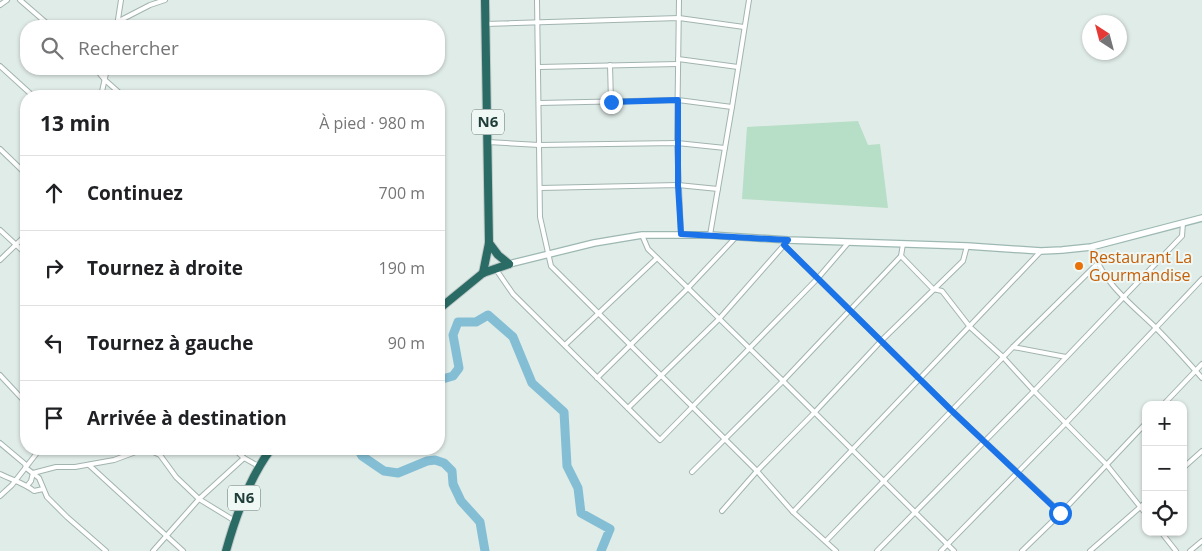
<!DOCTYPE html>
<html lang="fr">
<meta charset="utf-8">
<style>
body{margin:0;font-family:"Open Sans",sans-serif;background:#f2f2f2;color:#202124}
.controls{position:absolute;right:15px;bottom:15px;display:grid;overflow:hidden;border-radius:10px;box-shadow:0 1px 4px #0004}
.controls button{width:45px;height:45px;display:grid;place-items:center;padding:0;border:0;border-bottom:1px solid #e0e0e0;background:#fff;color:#202124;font:25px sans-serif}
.compass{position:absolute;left:1082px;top:15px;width:45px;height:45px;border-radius:50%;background:#fff;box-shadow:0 1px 4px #0004;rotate:324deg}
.stop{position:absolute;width:15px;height:15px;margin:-11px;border:4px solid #1a73e8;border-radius:50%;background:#fff}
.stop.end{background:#1a73e8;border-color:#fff;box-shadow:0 1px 5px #0008}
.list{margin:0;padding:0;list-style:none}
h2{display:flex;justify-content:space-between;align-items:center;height:65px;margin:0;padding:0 20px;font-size:21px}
h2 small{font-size:16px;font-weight:400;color:#757577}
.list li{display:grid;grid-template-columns:32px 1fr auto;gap:15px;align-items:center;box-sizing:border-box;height:75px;padding:0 20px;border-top:1px solid #e0e0e0}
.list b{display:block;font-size:19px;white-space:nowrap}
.list em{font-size:16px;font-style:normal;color:#757577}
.icon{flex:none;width:28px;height:28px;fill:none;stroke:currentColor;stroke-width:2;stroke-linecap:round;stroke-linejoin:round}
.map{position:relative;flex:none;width:1202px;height:551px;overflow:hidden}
.search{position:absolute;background:#fff;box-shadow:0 1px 4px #0004;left:20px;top:20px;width:425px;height:55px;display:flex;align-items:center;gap:12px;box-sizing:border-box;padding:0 18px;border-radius:20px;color:#757577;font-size:19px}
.panel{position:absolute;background:#fff;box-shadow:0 1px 4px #0004;left:20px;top:90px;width:425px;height:365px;border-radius:20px}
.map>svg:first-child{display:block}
.green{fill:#b7dec6}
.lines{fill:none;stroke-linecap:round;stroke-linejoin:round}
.river{stroke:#84bed4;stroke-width:9}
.street-casing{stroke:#a2b4b0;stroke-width:6}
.secondary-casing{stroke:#9db8b2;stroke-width:8}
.highway-casing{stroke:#c0c9c7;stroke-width:10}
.street{stroke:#fff;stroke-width:4}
.secondary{stroke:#fff;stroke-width:5.5}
.highway{stroke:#2a6b65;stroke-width:8}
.route{stroke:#1a73e8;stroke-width:6}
.food-dot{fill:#e8710a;stroke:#f0f8f5;stroke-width:2}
.labels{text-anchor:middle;stroke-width:4;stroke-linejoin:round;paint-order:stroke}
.shield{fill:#f0f8f5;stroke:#5e7571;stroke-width:1}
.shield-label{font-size:15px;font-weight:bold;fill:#1f3d38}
.food-label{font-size:16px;fill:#c56008;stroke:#f0f8f5;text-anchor:start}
</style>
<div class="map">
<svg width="1202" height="551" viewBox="0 0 1202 551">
<rect width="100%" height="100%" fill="#e0ece8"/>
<polygon class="green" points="858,121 868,145 880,144 888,208 742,199 747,127"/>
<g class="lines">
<g class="river">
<polyline points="439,380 453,376 459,368 453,335 458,322 476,322 488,315 513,337 532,383 564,412 567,466 578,488 581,513 610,529 601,551"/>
<polyline points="358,449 362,456 384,471 398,473 427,461 435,460 444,463 452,471 453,484 461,501 480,522 485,551"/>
</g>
<defs>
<g id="street">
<polyline points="20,0 50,26"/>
<polyline points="537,0 540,217 551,266 757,471 793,512 836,551"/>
<polyline points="679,0 677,143 681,234"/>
<polyline points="0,5 7,0"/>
<polyline points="117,22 150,5 165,0"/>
<polyline points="485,24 679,18 744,27"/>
<polyline points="117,26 121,0"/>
<polyline points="678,59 738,67"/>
<polyline points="610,65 611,102"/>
<polyline points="0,66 33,96"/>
<polyline points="539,67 678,64"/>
<polyline points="96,69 105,80 123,96"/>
<polyline points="101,96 107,69"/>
<polyline points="539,103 678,100 732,107"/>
<polyline points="488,142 539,145 677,143 725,148"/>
<polyline points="0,149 26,174"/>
<polyline points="540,188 678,185 718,189"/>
<polyline points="0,230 26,254"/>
<polyline points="642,235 648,249 783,381 954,551"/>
<polyline points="710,235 732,107 749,0"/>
<polyline points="784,245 951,410 1061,513"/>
<path d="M1091,247c13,37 37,54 64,80 16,16 32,34 47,51"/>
<polyline points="901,256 933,289 942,291 970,327 1003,357 1034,391 1106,464 1146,514"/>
<polyline points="0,260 26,235"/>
<polyline points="495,268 513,294 660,440 818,278 848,243"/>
<polyline points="565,345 657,258"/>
<polyline points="1013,347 1066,357"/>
<polyline points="0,375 26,403"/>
<polyline points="597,378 688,288 736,237"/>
<polyline points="1163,405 1202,364"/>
<polyline points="628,408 719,319 785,244"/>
<polyline points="0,443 25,464 26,468 39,478 47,497 67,517 106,551"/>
<polyline points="234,449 244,458 260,467"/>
<polyline points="89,465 183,551"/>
<polyline points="1183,468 1202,451"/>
<polyline points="692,472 783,381 901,256 903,244"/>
<path d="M0,474c12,6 24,9 34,17l9,-2"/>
<polyline points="27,486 31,481 33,473 56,467 75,467 114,460 141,450 149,450 160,455 176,477 199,499 235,521"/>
<polyline points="0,496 12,485 40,449"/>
<polyline points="722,511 757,471 814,413 881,341 963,261 967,246"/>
<polyline points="793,512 1041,251"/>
<polyline points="1161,532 1176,551"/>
<polyline points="826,541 1013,347 1097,264"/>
<polyline points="153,551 199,499 244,458"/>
<polyline points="877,551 1034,391 1182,236 1183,223"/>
<polyline points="941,551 1066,423 1202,279"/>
<polyline points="1022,551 1061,513 1146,423"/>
<polyline points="1090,551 1146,502"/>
<polyline points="1190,551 1202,541"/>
</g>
<polyline id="secondary" points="509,264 594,243 642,235 710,235 788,240 967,246 1041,251 1062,250 1091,247 1202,218"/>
<g id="highway">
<polyline points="489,243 498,255 509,264"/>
<polyline points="483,273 489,243 485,0"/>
<polyline points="439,309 483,273 509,264"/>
<path d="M226,551c10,-36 23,-73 45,-102"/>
</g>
</defs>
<use href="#street" class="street-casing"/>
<use href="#secondary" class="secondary-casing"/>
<use href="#highway" class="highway-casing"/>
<use href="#street" class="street"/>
<use href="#secondary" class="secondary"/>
<use href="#highway" class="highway"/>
</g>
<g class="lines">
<polyline class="route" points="611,102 678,100 678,185 681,234 788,240 784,245 951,410 1060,513"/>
</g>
<circle class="food-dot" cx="1079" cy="266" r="5"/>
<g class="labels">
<g class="shield">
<rect x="472" y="109.5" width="32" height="25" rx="4"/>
<rect x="228" y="485.5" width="32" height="25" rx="4"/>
</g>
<g class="shield-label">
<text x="488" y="127">N6</text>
<text x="244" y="503">N6</text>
</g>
<g class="food-label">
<text x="1089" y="263">Restaurant La<tspan x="1089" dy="18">Gourmandise</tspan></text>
</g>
</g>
</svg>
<div class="controls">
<button>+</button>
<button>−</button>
<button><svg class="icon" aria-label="locate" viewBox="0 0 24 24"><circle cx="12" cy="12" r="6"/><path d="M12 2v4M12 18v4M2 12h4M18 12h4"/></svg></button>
</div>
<svg class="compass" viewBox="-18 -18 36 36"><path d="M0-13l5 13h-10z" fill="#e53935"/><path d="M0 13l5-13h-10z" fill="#757577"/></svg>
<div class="stop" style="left:1060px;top:513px"></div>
<div class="stop end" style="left:611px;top:102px"></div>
<div class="search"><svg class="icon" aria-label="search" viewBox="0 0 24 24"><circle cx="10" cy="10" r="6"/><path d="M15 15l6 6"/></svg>Rechercher</div>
<section class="panel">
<h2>13 min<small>À pied · 980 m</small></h2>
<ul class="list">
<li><svg class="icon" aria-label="ahead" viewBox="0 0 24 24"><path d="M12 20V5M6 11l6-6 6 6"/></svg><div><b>Continuez</b></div><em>700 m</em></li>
<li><svg class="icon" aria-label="right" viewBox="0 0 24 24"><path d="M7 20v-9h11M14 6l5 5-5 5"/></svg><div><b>Tournez à droite</b></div><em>190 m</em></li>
<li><svg class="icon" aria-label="left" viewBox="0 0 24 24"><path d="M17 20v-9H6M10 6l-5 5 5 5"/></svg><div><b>Tournez à gauche</b></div><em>90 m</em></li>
<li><svg class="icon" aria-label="arrive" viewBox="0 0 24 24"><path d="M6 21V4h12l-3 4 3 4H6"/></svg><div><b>Arrivée à destination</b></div></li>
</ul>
</section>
</div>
